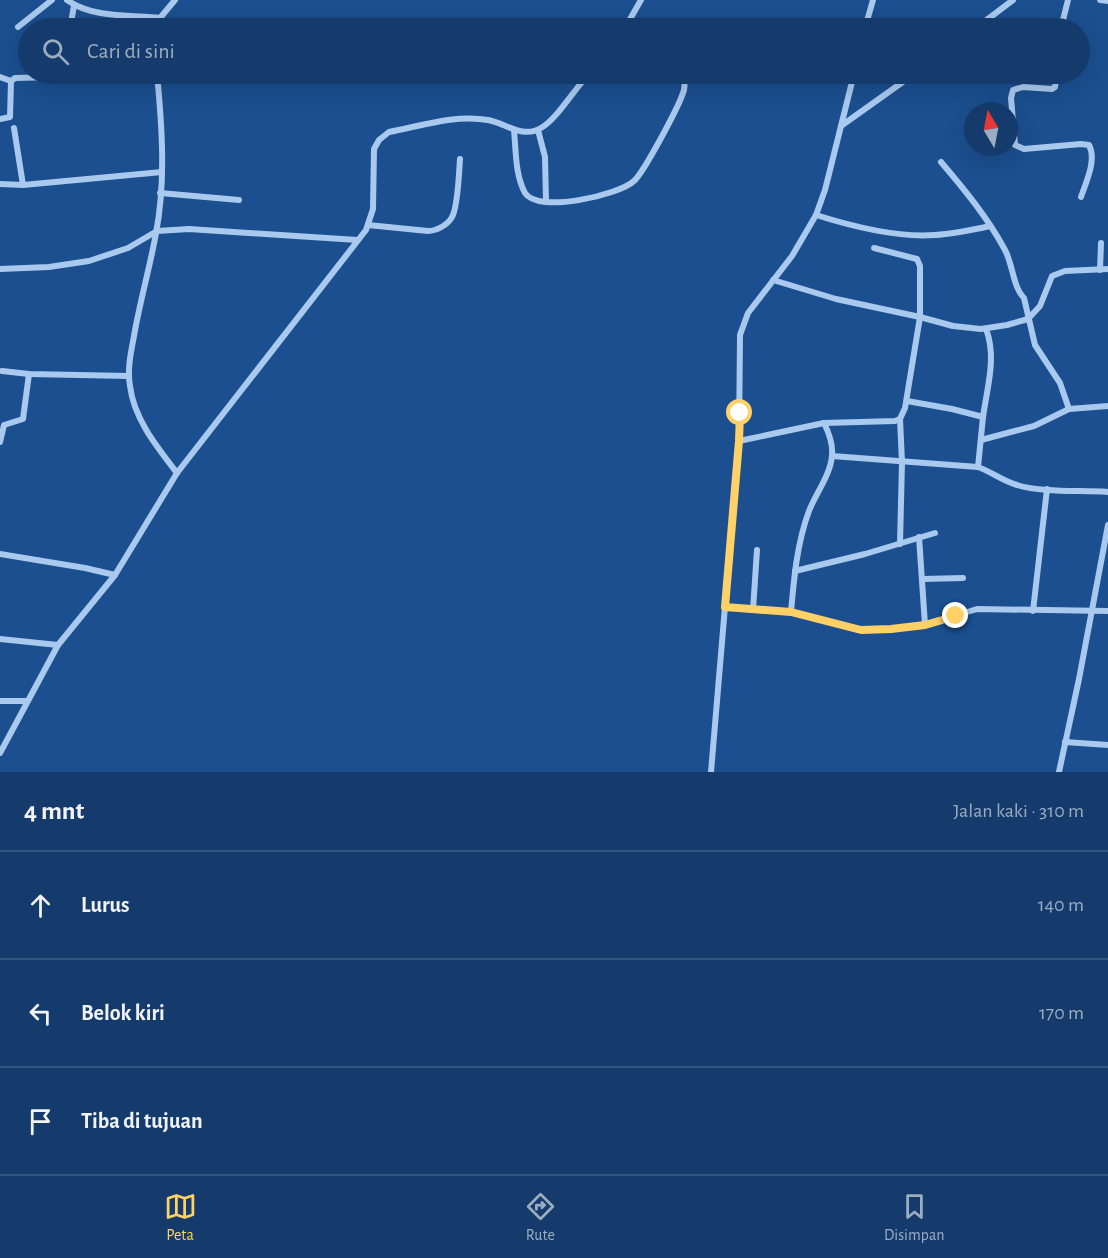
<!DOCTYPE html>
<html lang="id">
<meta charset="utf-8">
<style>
body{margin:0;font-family:"Alegreya Sans",sans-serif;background:#1d4271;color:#f1f3f6}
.compass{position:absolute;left:964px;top:102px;width:54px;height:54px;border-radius:50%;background:#143b6b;box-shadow:0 6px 24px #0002;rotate:350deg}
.stop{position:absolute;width:18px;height:18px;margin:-14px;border:4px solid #ffd166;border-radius:50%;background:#fff}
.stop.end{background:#ffd166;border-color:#fff;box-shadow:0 2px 6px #0008}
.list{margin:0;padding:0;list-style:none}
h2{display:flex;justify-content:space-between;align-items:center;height:78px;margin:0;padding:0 24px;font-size:26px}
h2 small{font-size:20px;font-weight:400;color:#9dadc1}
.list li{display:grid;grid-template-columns:39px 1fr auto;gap:18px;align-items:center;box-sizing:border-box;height:108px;padding:0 24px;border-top:2px solid #33557e}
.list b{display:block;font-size:22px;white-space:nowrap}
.list em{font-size:20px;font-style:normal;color:#9dadc1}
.icon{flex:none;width:33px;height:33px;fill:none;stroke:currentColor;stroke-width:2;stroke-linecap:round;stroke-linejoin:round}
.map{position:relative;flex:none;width:1108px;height:772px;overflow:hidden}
.search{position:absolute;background:#143b6b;box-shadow:0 6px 24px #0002;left:18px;right:18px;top:18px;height:66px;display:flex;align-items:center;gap:15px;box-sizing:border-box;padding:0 21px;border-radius:33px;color:#9dadc1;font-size:22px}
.sheet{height:402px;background:#143b6b}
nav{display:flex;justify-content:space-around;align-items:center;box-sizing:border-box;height:84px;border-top:2px solid #33557e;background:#143b6b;font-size:16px;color:#9dadc1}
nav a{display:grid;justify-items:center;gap:3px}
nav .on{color:#ffd166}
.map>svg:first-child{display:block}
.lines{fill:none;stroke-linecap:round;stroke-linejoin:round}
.minor{stroke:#a9c9ee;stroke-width:6}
.route{stroke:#ffd166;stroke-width:8}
</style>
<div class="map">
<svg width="1108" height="772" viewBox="0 0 1108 772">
<rect width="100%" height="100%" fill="#1b4f8f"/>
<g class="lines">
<g class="minor">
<path d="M67,0c25,18 63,15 93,18"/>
<polyline points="1100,0 1108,1"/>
<polyline points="18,27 52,0"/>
<polyline points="70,28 74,6"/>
<polyline points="157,28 160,18 175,0"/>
<polyline points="625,28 641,0"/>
<polyline points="865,28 873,0"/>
<polyline points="976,28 1013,0"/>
<polyline points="1061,28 1068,0"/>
<path d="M157,74c5,52 9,107 -1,159 -6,34 -16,68 -22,103 -3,16 -7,33 -4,50 4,33 27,61 47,87"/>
<path d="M1057,74l-2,13 -3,2 -29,-2 -10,3 -2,8 4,47 9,4 57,-5 8,1c8,15 -3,37 -8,52"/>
<polyline points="0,77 11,81 15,78 58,77 63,74"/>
<polyline points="0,119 10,117 11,81"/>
<polyline points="841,126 914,74"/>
<polyline points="14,128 23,185"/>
<path d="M514,130c2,20 1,45 11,63 13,21 94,2 109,-12 10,-9 44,-73 49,-88 2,-5 2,-8 1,-13l-9,-6"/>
<polyline points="538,130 545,157 546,201"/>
<path d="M941,162c23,27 47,56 64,88 8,15 8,37 19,48l11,47 25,38 9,26"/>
<polyline points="0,184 23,185 162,172"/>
<polyline points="160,193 239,200"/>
<path d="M816,215c35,11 83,23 119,20 19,-1 37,-5 55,-9"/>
<path d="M368,225l60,6c8,0 20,-6 24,-14 6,-10 7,-45 8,-58"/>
<polyline points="0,269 49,267 89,261 128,248 157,231 189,229 357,240"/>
<polyline points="1100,270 1101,243"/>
<polyline points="773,280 836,299 920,317 953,326 981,329 1007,325 1028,319 1040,306 1052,276 1065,271 1108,269"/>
<polyline points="2,371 29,374 129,376"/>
<polyline points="907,401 952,409 983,417 978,467"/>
<path d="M983,417c4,-29 14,-60 3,-88"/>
<polyline points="824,423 895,421 900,419 905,408 920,317 920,266 917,259 874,248"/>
<polyline points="981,440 1034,426 1069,409 1108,406"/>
<path d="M739,441l85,-18c5,10 9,21 8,32 -1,19 -16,38 -23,56 -12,32 -15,67 -18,101"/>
<polyline points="0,442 4,425 23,419 29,374"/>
<path d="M832,456l146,11c14,5 24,14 39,18 26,8 63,5 91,7"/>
<polyline points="919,537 925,625"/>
<polyline points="900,544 902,462 900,419"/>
<polyline points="0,554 85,568 115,575"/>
<polyline points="795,571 865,554 935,533"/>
<polyline points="923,579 963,578"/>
<polyline points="725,607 791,612 861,630 891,629 925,625 977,609 1108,611"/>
<polyline points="753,610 757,550"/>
<polyline points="1033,611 1047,489"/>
<polyline points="0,639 58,645"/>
<polyline points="0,701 27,701"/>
<polyline points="1065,742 1108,745"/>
<path d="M0,753l58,-108 57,-70 62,-102 189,-243 7,-21 1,-60 5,-9 10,-8c32,-6 66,-18 99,-12 17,3 35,19 53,8 16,-9 34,-40 48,-54"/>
<polyline points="711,772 739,441 740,335 748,313 792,256 816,215 825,190 854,74"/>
<polyline points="1059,772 1079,679 1108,525"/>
</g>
</g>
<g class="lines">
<polyline class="route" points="740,413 739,441 725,607 791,612 861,630 891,629 925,625 956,616"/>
</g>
</svg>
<svg class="compass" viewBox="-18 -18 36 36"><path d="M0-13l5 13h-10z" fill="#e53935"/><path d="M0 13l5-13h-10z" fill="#9dadc1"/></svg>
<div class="stop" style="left:740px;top:413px"></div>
<div class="stop end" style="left:956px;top:616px"></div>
<div class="search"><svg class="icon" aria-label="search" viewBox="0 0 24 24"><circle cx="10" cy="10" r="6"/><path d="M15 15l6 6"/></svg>Cari di sini</div>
</div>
<section class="sheet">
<h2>4 mnt<small>Jalan kaki · 310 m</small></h2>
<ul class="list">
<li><svg class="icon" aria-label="ahead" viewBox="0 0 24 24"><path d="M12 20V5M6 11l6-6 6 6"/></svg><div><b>Lurus</b></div><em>140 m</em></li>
<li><svg class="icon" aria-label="left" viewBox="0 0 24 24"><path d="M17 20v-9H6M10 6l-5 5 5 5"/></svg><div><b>Belok kiri</b></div><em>170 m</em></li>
<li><svg class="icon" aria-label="arrive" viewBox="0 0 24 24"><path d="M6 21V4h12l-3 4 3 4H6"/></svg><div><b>Tiba di tujuan</b></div></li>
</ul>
</section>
<nav>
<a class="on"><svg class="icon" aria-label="map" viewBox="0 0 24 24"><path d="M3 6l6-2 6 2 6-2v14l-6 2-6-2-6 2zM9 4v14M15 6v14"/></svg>Peta</a>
<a><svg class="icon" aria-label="directions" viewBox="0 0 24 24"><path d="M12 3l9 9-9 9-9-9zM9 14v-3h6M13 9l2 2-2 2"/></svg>Rute</a>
<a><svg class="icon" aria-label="saved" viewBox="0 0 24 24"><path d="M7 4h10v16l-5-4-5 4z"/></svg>Disimpan</a>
</nav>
